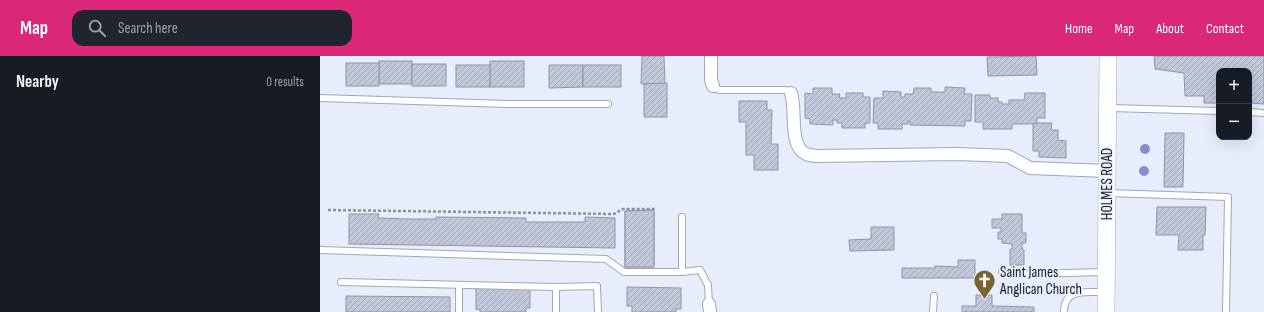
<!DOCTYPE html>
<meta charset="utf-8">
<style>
body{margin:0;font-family:"Sofia Sans Condensed",sans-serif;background:#20242c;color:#f1f3f6}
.controls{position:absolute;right:12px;top:12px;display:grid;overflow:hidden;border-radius:8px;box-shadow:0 4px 16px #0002}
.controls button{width:36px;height:36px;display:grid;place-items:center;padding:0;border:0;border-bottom:1px solid #363941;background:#171b24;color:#f1f3f6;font:20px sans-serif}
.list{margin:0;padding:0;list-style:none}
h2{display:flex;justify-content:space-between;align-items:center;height:52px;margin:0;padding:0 16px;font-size:17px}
h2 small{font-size:13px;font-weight:400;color:#9ea1a6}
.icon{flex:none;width:22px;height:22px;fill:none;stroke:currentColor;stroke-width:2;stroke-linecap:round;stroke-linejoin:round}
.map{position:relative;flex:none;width:944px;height:256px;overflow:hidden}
header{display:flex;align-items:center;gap:24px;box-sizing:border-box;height:56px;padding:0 20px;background:#db2777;color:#fff}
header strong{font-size:19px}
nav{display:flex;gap:22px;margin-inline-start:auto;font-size:14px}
.search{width:280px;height:36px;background:#20242c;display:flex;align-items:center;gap:10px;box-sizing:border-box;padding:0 14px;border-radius:12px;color:#9ea1a6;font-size:15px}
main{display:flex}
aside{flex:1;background:#171b24}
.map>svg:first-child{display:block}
.building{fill:url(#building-hatch);stroke:#8f95a6}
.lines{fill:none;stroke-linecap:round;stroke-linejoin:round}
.service-casing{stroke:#a1a7b8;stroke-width:8}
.minor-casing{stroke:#a1a7b8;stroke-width:14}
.secondary-casing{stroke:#a1a7b8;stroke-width:18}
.path{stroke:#8d909c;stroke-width:2.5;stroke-dasharray:3 2;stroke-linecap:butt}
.service{stroke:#fff;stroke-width:6}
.minor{stroke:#fff;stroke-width:12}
.secondary{stroke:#fff;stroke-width:17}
.tree{fill:#8490c8}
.labels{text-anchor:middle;stroke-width:3;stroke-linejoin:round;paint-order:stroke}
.street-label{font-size:15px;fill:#191b22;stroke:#e8edfc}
.poi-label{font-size:15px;fill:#191b22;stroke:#e8edfc;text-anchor:start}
</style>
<header>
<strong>Map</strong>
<div class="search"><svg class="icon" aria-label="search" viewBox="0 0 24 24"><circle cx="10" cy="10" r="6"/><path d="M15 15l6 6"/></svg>Search here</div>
<nav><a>Home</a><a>Map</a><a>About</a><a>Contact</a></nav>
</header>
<main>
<aside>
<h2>Nearby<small>0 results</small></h2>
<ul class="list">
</ul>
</aside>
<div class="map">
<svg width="944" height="256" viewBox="0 0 944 256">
<defs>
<pattern id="building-hatch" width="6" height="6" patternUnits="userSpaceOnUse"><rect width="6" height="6" fill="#c2c8da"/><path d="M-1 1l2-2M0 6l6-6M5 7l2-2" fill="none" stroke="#a6abbb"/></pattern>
</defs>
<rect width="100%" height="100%" fill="#e8edfc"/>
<g class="building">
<polygon points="322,0 344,0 345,28 321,28"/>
<polygon points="716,0 717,19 668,20 667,1"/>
<polygon points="834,0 944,0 944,48 929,47 929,15 899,15 899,47 884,47 884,40 865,40 864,17 835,13"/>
<rect x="59" y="5" width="33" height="23"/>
<rect x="170" y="5" width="34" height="26"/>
<rect x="26" y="7" width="33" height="23"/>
<rect x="92" y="8" width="34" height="22"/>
<rect x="136" y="9" width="34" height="22"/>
<polygon points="229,9 263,9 263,31 229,32"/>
<rect x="263" y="9" width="38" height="22"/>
<polygon points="347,27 347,61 324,61 324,28"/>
<polygon points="625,31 645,32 644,38 652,38 651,65 645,65 645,70 590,69 590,65 588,65 588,68 582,68 582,73 558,73 558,67 553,67 554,42 563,42 563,35 581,36 581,41 585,41 585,38 593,38 594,32 611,32 611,36 625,36"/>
<polygon points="493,32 512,32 512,38 520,38 519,42 526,42 526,37 543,37 543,41 550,41 550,67 545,67 545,72 522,72 522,67 517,67 517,64 513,64 513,69 490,68 490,63 485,62 485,37 493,38"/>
<polygon points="705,37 725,37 725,62 717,62 717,67 713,68 692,68 692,73 663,73 663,66 655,66 655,39 670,39 670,42 678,42 678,46 682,46 682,48 689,48 689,44 704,44"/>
<polygon points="419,45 447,45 447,54 452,54 451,88 458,88 458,114 434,114 434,99 426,99 426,66 419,66"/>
<polygon points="717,67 732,67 731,74 738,74 738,84 746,85 746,102 719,101 719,95 713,95 713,68"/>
<polygon points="845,77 864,77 863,131 844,131"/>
<polygon points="837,151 886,151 885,179 883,179 883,194 858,194 859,179 836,179"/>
<polygon points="334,154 334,211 305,211 305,155"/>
<polygon points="334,154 334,211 305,211 305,155"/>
<polygon points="29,158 59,158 58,162 88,163 116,163 116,161 206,162 206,166 265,166 265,161 295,162 295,192 29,188"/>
<polygon points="682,158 702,158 702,177 706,177 706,187 702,187 702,193 704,194 704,209 690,209 690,193 692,193 692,188 682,187 682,183 678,183 678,176 681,176 681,172 672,172 672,163 682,163"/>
<polygon points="551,171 574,171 574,194 530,195 529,184 551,183"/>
<polygon points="638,204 655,204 655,222 582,222 582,212 615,212 615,210 638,211"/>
<polygon points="307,231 361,232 361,253 356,253 356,256 312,256 312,250 307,250"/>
<polygon points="156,232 210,233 210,252 206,252 206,256 160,256 160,253 156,254"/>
<polygon points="656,239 672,239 672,250 714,251 714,256 642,256 642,250 656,250"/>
<polygon points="26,240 130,241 130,256 26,256"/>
</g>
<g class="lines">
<defs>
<g id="service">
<polyline points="393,30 399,34 466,34 471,37"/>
<polyline points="0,42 187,48 288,48"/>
<polyline points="789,52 899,55"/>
<polyline points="929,56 944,57"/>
<polyline points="788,137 908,141 906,256"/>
<polyline points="0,194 286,203 304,216 362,216 362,161"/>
<polyline points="362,216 380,214 388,229 389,248"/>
<polyline points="682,216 708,218 784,216"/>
<polyline points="21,226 236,231"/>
<polyline points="139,256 139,229"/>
<polyline points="236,256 236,231 277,230 278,256"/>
<polyline points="613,256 614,240"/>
<path d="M744,256c0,-25 23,-19 41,-20"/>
</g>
<g id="minor">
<polyline points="391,0 391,24 393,30"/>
<path d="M471,37c6,17 -3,52 15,61 3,1 6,1 9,2l142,-2 51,2 22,12 77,3"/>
<polyline points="389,248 390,256"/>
</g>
<polyline id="secondary" points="786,256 788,0"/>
</defs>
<use href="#service" class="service-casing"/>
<use href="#minor" class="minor-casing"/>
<use href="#secondary" class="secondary-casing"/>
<polyline class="path" points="8,154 294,158 303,153 336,153"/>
<use href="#service" class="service"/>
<use href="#minor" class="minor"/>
<use href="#secondary" class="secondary"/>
</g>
<g class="tree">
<circle cx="825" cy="93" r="5"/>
<circle cx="824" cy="115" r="5"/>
</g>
<defs>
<symbol id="church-pin" viewBox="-11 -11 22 30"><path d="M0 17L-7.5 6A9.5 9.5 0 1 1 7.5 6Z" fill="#7a6333" stroke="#e8edfc"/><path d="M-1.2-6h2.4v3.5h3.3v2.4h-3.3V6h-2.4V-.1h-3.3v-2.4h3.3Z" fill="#fff"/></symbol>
</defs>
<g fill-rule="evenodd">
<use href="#church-pin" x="652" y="212" width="25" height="34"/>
</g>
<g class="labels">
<g class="street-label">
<text transform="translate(787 128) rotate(-90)" y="5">HOLMES ROAD</text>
</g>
<g class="poi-label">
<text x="680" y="221">Saint James<tspan x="680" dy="17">Anglican Church</tspan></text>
</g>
</g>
</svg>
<div class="controls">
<button>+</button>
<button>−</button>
</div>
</div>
</main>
